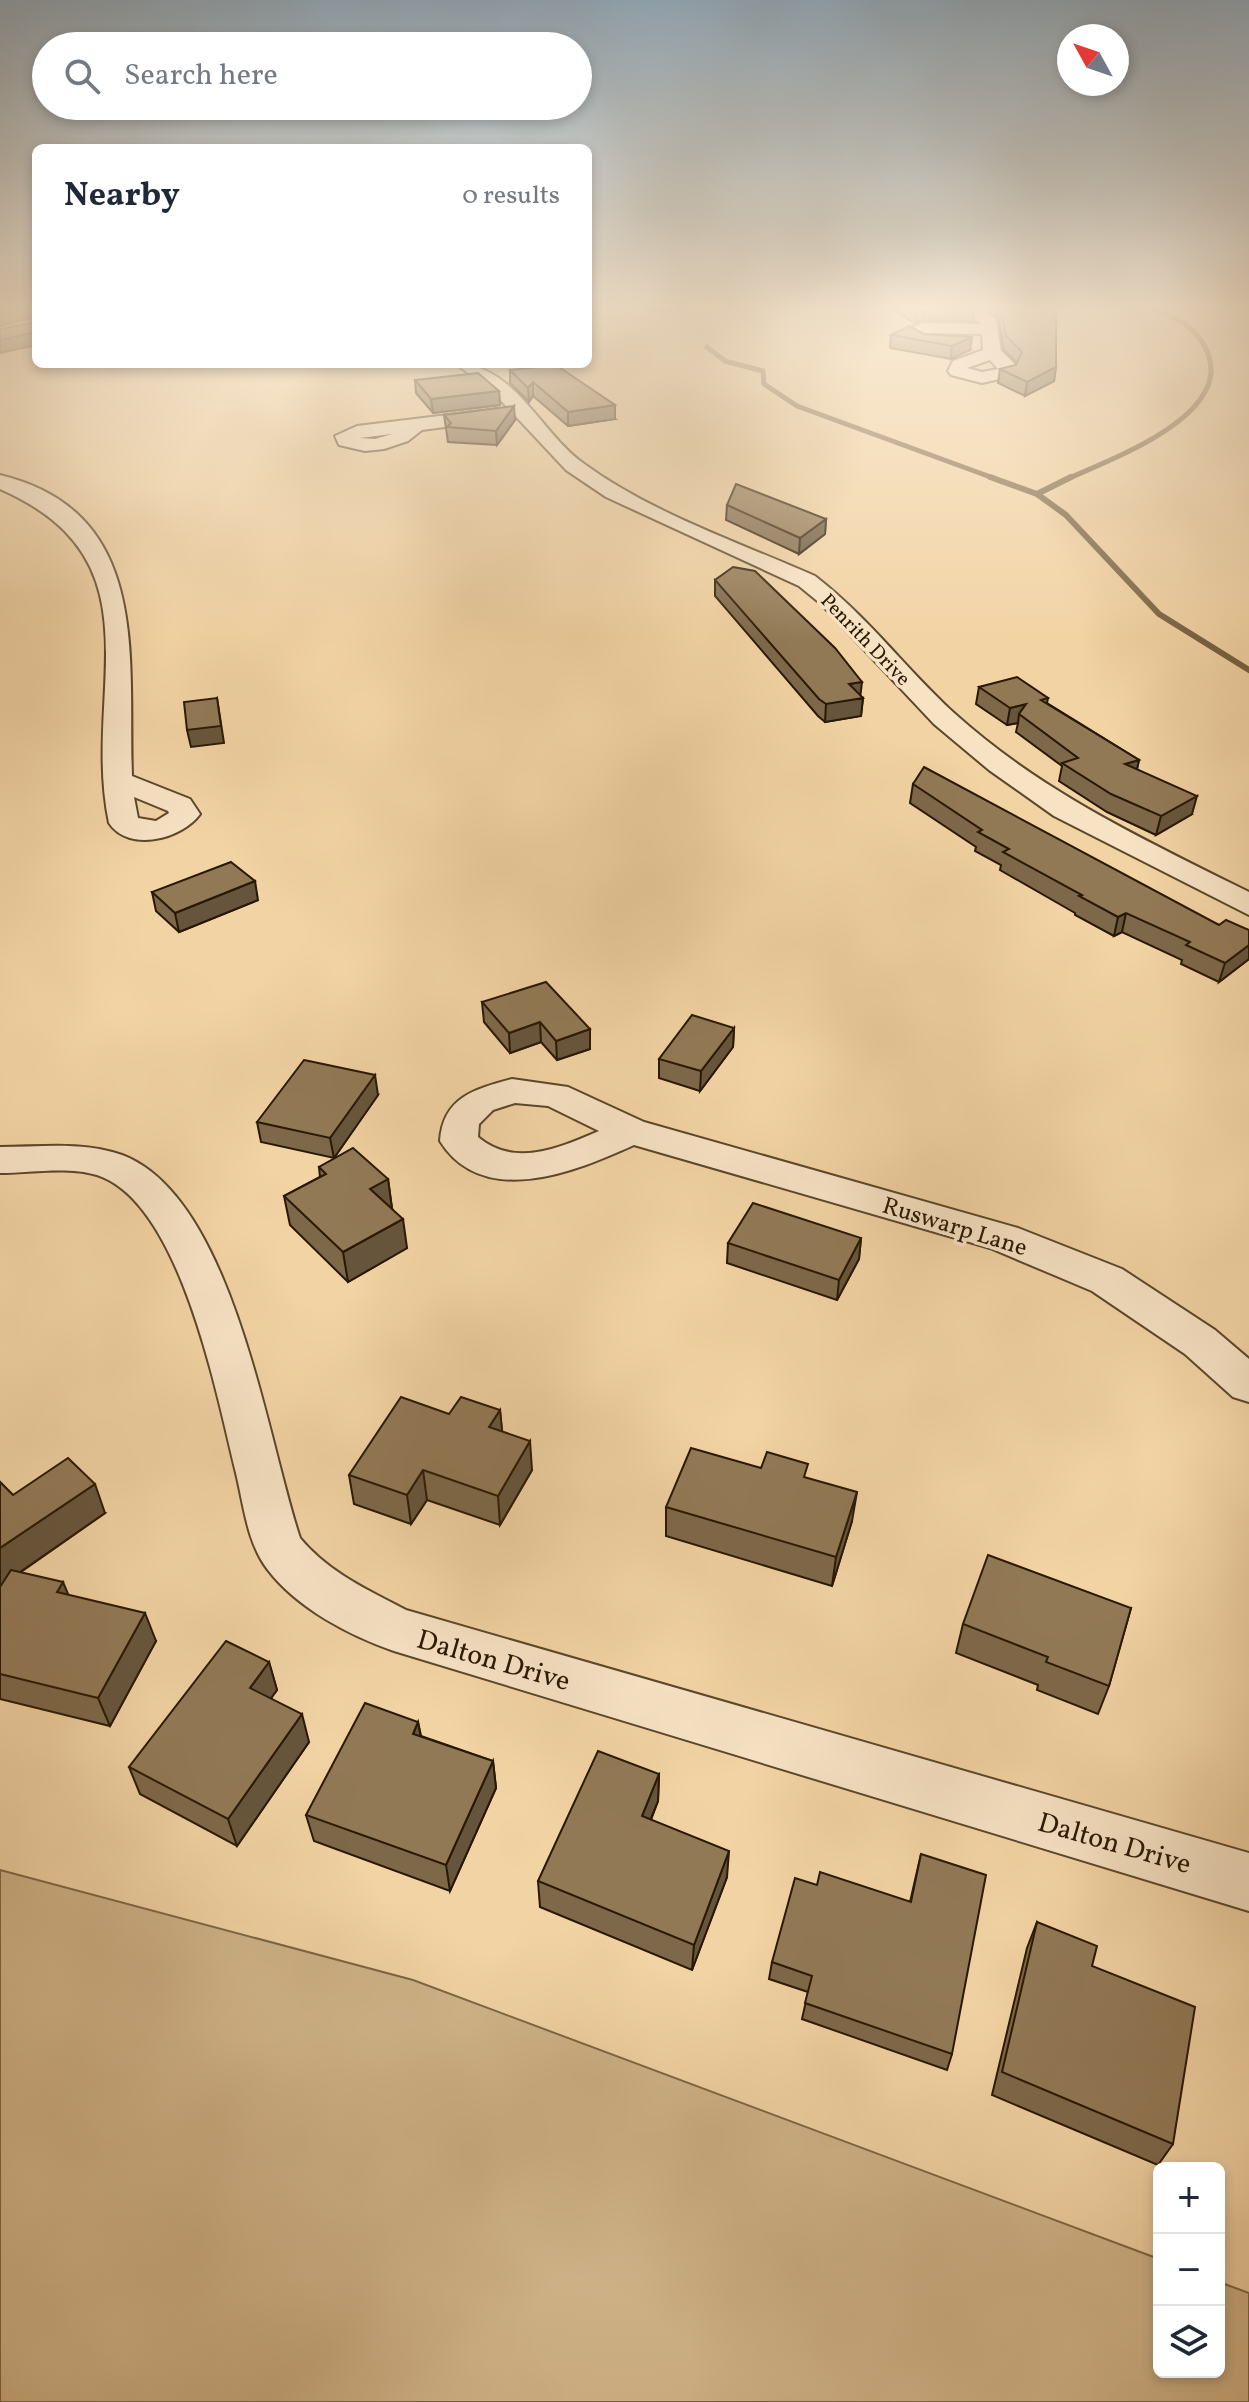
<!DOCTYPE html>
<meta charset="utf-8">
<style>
body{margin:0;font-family:Vollkorn,serif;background:#f2f2f3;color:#1f2937}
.controls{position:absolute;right:24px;bottom:24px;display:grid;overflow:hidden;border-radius:12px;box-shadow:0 4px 12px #0003}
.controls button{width:72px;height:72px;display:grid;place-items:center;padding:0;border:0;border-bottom:2px solid #e0e1e3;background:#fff;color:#1f2937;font:40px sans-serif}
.compass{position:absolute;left:1057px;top:24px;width:72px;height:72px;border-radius:50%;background:#fff;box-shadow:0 4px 12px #0003;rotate:310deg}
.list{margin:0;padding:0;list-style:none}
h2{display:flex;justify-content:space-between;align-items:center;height:104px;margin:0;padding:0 32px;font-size:34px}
h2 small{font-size:26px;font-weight:400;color:#747a83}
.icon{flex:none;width:44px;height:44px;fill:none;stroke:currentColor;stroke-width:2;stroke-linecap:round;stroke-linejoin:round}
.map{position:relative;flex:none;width:1249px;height:2402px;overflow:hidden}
.search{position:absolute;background:#fff;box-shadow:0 4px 12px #0003;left:32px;top:32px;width:560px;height:88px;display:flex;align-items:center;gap:20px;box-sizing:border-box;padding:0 28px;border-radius:44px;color:#747a83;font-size:30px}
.panel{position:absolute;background:#fff;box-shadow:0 4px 12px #0003;left:32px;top:144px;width:560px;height:224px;border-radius:12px}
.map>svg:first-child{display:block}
.green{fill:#d0b388;stroke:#7c6645;stroke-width:2}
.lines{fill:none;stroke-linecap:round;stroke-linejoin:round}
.stream-far1{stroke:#796242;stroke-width:5}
.stream{stroke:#796242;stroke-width:6}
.minor-casing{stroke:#5b472a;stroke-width:4}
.minor{fill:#f7e2c4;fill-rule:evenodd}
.wall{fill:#7e684a;stroke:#291802;stroke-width:2}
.shaded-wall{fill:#66553c;stroke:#291802;stroke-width:2}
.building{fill:#927956;stroke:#291802;stroke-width:2}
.labels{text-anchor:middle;stroke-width:7;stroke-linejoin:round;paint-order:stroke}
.far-street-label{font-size:20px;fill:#291802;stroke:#f7e2c4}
.street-label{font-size:24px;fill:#291802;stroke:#f7e2c4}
.near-street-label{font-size:28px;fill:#291802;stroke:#f7e2c4}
</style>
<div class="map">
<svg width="1249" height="2402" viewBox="0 0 1249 2402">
<rect width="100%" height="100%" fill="#f2d3a4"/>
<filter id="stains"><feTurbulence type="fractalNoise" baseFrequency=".0025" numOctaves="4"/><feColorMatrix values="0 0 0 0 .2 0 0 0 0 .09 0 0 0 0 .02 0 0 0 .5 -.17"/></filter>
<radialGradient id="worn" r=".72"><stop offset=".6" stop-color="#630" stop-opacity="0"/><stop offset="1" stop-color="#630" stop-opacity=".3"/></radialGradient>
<polygon class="green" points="0,1870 413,1980 1159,2259 1159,2372 1219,2372 1219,2282 1249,2293 1249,2402 0,2402"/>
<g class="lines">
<g class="stream-far1">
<polyline points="707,347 725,361 763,371 764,384 797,406 996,479"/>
<path d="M1067,479c42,-19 165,-63 141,-125 -11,-31 -40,-40 -68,-49"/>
</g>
<g class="stream">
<polyline points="990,477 1037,494 1066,515 1159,614 1249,670"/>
<polyline points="1037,494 1071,477"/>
</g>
<defs>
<g id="minor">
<path d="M960,305h18l18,14 5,32 16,15 -4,10 -31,7 -31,-8 -3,-4 5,-10 30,-11 -1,-16 -57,-1 37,5v8l-6,1 -39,-4 -15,-11 21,-9 58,1zM990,360l8,9 -16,3 -15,-4z"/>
<path d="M456,364c58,0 84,68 127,99 68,50 155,79 232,113 52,40 91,93 139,137 87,79 191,127 295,179v23l-195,-99 -65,-46 -55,-46 -113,-120 -22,-18 -193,-89 -40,-27 -74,-79z"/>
<path d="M497,409l10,6 -3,4 -82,11 -14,11 -24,8 -19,2 -26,-6 -4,-9 22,-10zM392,434l-17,5 -16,-1h1z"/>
<path d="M0,475c152,37 128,181 132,301l58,23 10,15c-18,25 -71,39 -91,9 -28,-132 55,-262 -109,-334zM134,797l34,14 1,2 -13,8 -18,-3z"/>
<path d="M512,1079l56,8 76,35 374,106 104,41 93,61 34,29v43l-16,-5 -48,-43 -93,-63 -102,-43 -356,-103c-57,26 -151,65 -194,-4 3,-44 35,-52 72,-62zM515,1103l33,3 51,25c-40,17 -84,37 -121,6l1,-13 14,-14z"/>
<path d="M0,1147c40,0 83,-6 122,8 111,42 144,281 178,383 28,34 68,52 106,72l843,243v58l-855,-260c-44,-15 -97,-43 -126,-81 -21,-27 -24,-64 -32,-97 -19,-76 -55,-271 -139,-298 -29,-9 -67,-2 -97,-2z"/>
</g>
</defs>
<use href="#minor" class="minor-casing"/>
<use href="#minor" class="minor"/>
</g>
<g class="wall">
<polygon points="626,305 684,305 682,312 649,311"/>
<polygon points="887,305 971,305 975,308 973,321 923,320 914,323"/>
<polygon points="983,305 1056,305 1056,367 1054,381 1025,396 998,383 1000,369 1016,365 1017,363 1004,350 998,317"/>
<polygon points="924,334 970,350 951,359 890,348 891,335"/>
<polygon points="510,370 615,419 568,426 533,396 529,402 510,383"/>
<polygon points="415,380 499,391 500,405 433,413 416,393"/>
<polygon points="444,415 515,420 497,445 448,442"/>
<polygon points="727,505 826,519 825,534 799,554 726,520"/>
<polygon points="715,580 863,698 861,716 825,722 818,716 715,596"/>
<polygon points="979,687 1048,698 1047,703 1139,760 1137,769 1192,814 1156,835 1107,812 1059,781 1062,766 1016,732 1018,723 1007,725 976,704"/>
<polygon points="913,784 1219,925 1249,930 1249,959 1219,982 1181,964 1182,960 1122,932 1114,936 1075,915 1075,913 1000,870 1001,865 975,851 976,847 910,803"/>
<polygon points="152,892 258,900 179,932 156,911"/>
<polygon points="482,1002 590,1029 590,1049 557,1060 541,1042 510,1053 484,1022"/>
<polygon points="734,1028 733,1047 700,1091 659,1078 659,1059"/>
<polygon points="378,1095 334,1158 261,1142 257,1122"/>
<polygon points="319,1167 388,1179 392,1208 407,1248 348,1282 290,1225 284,1196 320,1177"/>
<polygon points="861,1238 859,1259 837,1300 727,1263 728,1243"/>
<polygon points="500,1410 502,1432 532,1470 500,1525 427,1500 411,1524 354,1504 349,1475 449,1414"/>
<polygon points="761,1468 806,1478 852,1521 832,1586 666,1536 666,1507"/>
<polygon points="0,1482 13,1495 105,1513 21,1572 68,1595 156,1641 110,1726 0,1699"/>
<polygon points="1131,1608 1109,1686 1098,1714 1037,1690 1038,1685 956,1653 963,1624"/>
<polygon points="269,1662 277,1690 271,1698 309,1742 237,1846 140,1794 129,1767"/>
<polygon points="418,1722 421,1736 493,1761 496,1788 450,1891 314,1841 306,1815"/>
<polygon points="659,1774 658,1801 651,1820 727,1877 692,1970 540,1907 538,1881"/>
<polygon points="921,1854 952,2054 947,2070 802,2019 808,1992 769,1979 772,1962 817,1885 910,1902"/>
<polygon points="1037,1922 1173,2144 1158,2165 992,2095 1027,1948"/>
</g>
<g class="shaded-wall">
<polygon points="33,305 35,317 0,326 0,313"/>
<polygon points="924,307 923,320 914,323 916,311"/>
<polygon points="36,332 36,345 0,353 0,340"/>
<polygon points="972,337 970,350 951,359 952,346"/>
<polygon points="1056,367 1054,381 1025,396 1027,382"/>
<polygon points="533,382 533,396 529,402 528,388"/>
<polygon points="499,391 500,405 433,413 431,399"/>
<polygon points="615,405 615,419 568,426 568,412"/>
<polygon points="514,406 515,420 497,445 496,431"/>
<polygon points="826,519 825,534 799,554 800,538"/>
<polygon points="862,682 860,699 863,698 861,716 825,722 826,704 849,684"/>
<polygon points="217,698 224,743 191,747 187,730"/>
<polygon points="1026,704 1019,714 1018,723 1007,725 1010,708"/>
<polygon points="1139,760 1135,778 1125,764"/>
<polygon points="1197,796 1192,814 1156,835 1161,816"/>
<polygon points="255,881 258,900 179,932 175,913"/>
<polygon points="1126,913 1122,932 1114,936 1118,917"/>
<polygon points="1249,945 1249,959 1219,982 1225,963"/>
<polygon points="540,1022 541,1042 510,1053 509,1033"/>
<polygon points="734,1028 733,1047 700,1091 701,1071"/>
<polygon points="590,1029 590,1049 557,1060 556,1041"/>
<polygon points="375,1075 378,1095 334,1158 330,1138"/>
<polygon points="388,1179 392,1209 370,1189"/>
<polygon points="403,1219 407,1248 348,1282 343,1252"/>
<polygon points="861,1238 859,1259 837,1300 839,1280"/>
<polygon points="500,1410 503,1439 489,1427"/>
<polygon points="530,1441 532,1470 500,1525 498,1496"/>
<polygon points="423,1470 427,1500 411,1524 407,1495"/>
<polygon points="95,1484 105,1513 0,1586 0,1548"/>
<polygon points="857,1492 852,1521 832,1586 836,1557"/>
<polygon points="63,1582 75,1611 57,1592"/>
<polygon points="145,1613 156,1641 110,1726 98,1698"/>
<polygon points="269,1662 277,1690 258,1716 250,1688"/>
<polygon points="302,1714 309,1742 237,1846 228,1819"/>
<polygon points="418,1722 423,1749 413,1734"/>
<polygon points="493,1761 496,1788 450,1891 446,1865"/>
<polygon points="659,1774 658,1801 641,1843 642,1816"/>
<polygon points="729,1851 727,1877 692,1970 694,1945"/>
</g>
<g class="building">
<polygon points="0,305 33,305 0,313"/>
<polygon points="907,305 971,305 975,308 924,307 916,311"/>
<polygon points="1000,305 1056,305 1056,367 1027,382 1000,369 1016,365 1022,352 1006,336"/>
<polygon points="36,314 36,332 0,340 0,329 36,322"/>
<polygon points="909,326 924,334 972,337 952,346 891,335"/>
<polygon points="556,365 615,405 568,412 533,382 528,388 510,370"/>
<polygon points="478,373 499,391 431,399 415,380"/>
<polygon points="514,406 496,431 447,427 451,423 444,415"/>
<polygon points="736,484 826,519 800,538 727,505"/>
<polygon points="733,567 755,571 835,648 862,682 849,684 863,698 826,704 819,699 715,580"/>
<polygon points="1017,677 1048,698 1041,700 1139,760 1125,764 1197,796 1161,816 1111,794 1062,763 1078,758 1019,714 1026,704 1010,708 979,687"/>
<polygon points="217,698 221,726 187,730 184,702"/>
<polygon points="924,767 1219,925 1226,920 1249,930 1249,945 1225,963 1186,945 1190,942 1126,913 1118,917 1079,896 1082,895 1003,852 1009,849 978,832 982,830 913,784"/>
<polygon points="231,862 255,881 175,913 152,892"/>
<polygon points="546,982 590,1029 556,1041 540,1022 509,1033 482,1002"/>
<polygon points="692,1015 734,1028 701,1071 659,1059"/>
<polygon points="304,1060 375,1075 330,1138 257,1122"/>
<polygon points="353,1148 388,1179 370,1189 403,1219 343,1252 284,1196 326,1174 319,1167"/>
<polygon points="753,1203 861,1238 839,1280 728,1243"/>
<polygon points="401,1397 449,1414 461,1397 500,1410 489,1427 530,1441 498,1496 423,1470 407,1495 349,1475"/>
<polygon points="691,1448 761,1468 767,1452 808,1464 804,1477 857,1492 836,1557 666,1507"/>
<polygon points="68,1458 95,1484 0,1548 0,1482 13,1495"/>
<polygon points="988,1555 1131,1608 1109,1686 1046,1662 1048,1657 963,1624"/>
<polygon points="11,1570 63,1582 57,1592 145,1613 98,1698 0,1674 0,1587"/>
<polygon points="226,1641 269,1662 250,1688 302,1714 228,1819 129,1767"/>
<polygon points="365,1703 418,1722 413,1734 493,1761 446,1865 306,1815"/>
<polygon points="598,1751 659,1774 642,1816 729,1851 694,1945 538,1881"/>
<polygon points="921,1854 986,1875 952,2054 805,2003 812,1976 772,1962 795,1878 817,1885 820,1872 911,1902"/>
<polygon points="1037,1922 1097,1946 1092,1966 1195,2007 1173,2144 1002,2072"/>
</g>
<linearGradient id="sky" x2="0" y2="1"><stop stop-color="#91a7b7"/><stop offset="0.48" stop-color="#f9ebd6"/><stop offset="1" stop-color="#f9ebd6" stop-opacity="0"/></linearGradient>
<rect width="1249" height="641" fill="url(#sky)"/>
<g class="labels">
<g class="far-street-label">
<text transform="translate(866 639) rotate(46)" y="7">Penrith Drive</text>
</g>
<g class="street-label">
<text transform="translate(955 1226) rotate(17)" y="8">Ruswarp Lane</text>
</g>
<g class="near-street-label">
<text transform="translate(494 1659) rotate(16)" y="10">Dalton Drive</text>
<text transform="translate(1115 1842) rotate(16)" y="10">Dalton Drive</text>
</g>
</g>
<rect width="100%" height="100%" filter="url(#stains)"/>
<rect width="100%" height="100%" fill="url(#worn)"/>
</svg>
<div class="controls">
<button>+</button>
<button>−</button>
<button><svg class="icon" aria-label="layers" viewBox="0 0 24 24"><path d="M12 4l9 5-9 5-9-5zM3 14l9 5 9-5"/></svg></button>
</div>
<svg class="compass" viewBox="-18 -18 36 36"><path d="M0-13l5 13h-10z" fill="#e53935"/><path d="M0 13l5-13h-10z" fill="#747a83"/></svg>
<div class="search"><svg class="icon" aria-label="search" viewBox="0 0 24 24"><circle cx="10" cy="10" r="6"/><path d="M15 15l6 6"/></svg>Search here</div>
<section class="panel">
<h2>Nearby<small>0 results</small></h2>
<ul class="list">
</ul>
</section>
</div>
